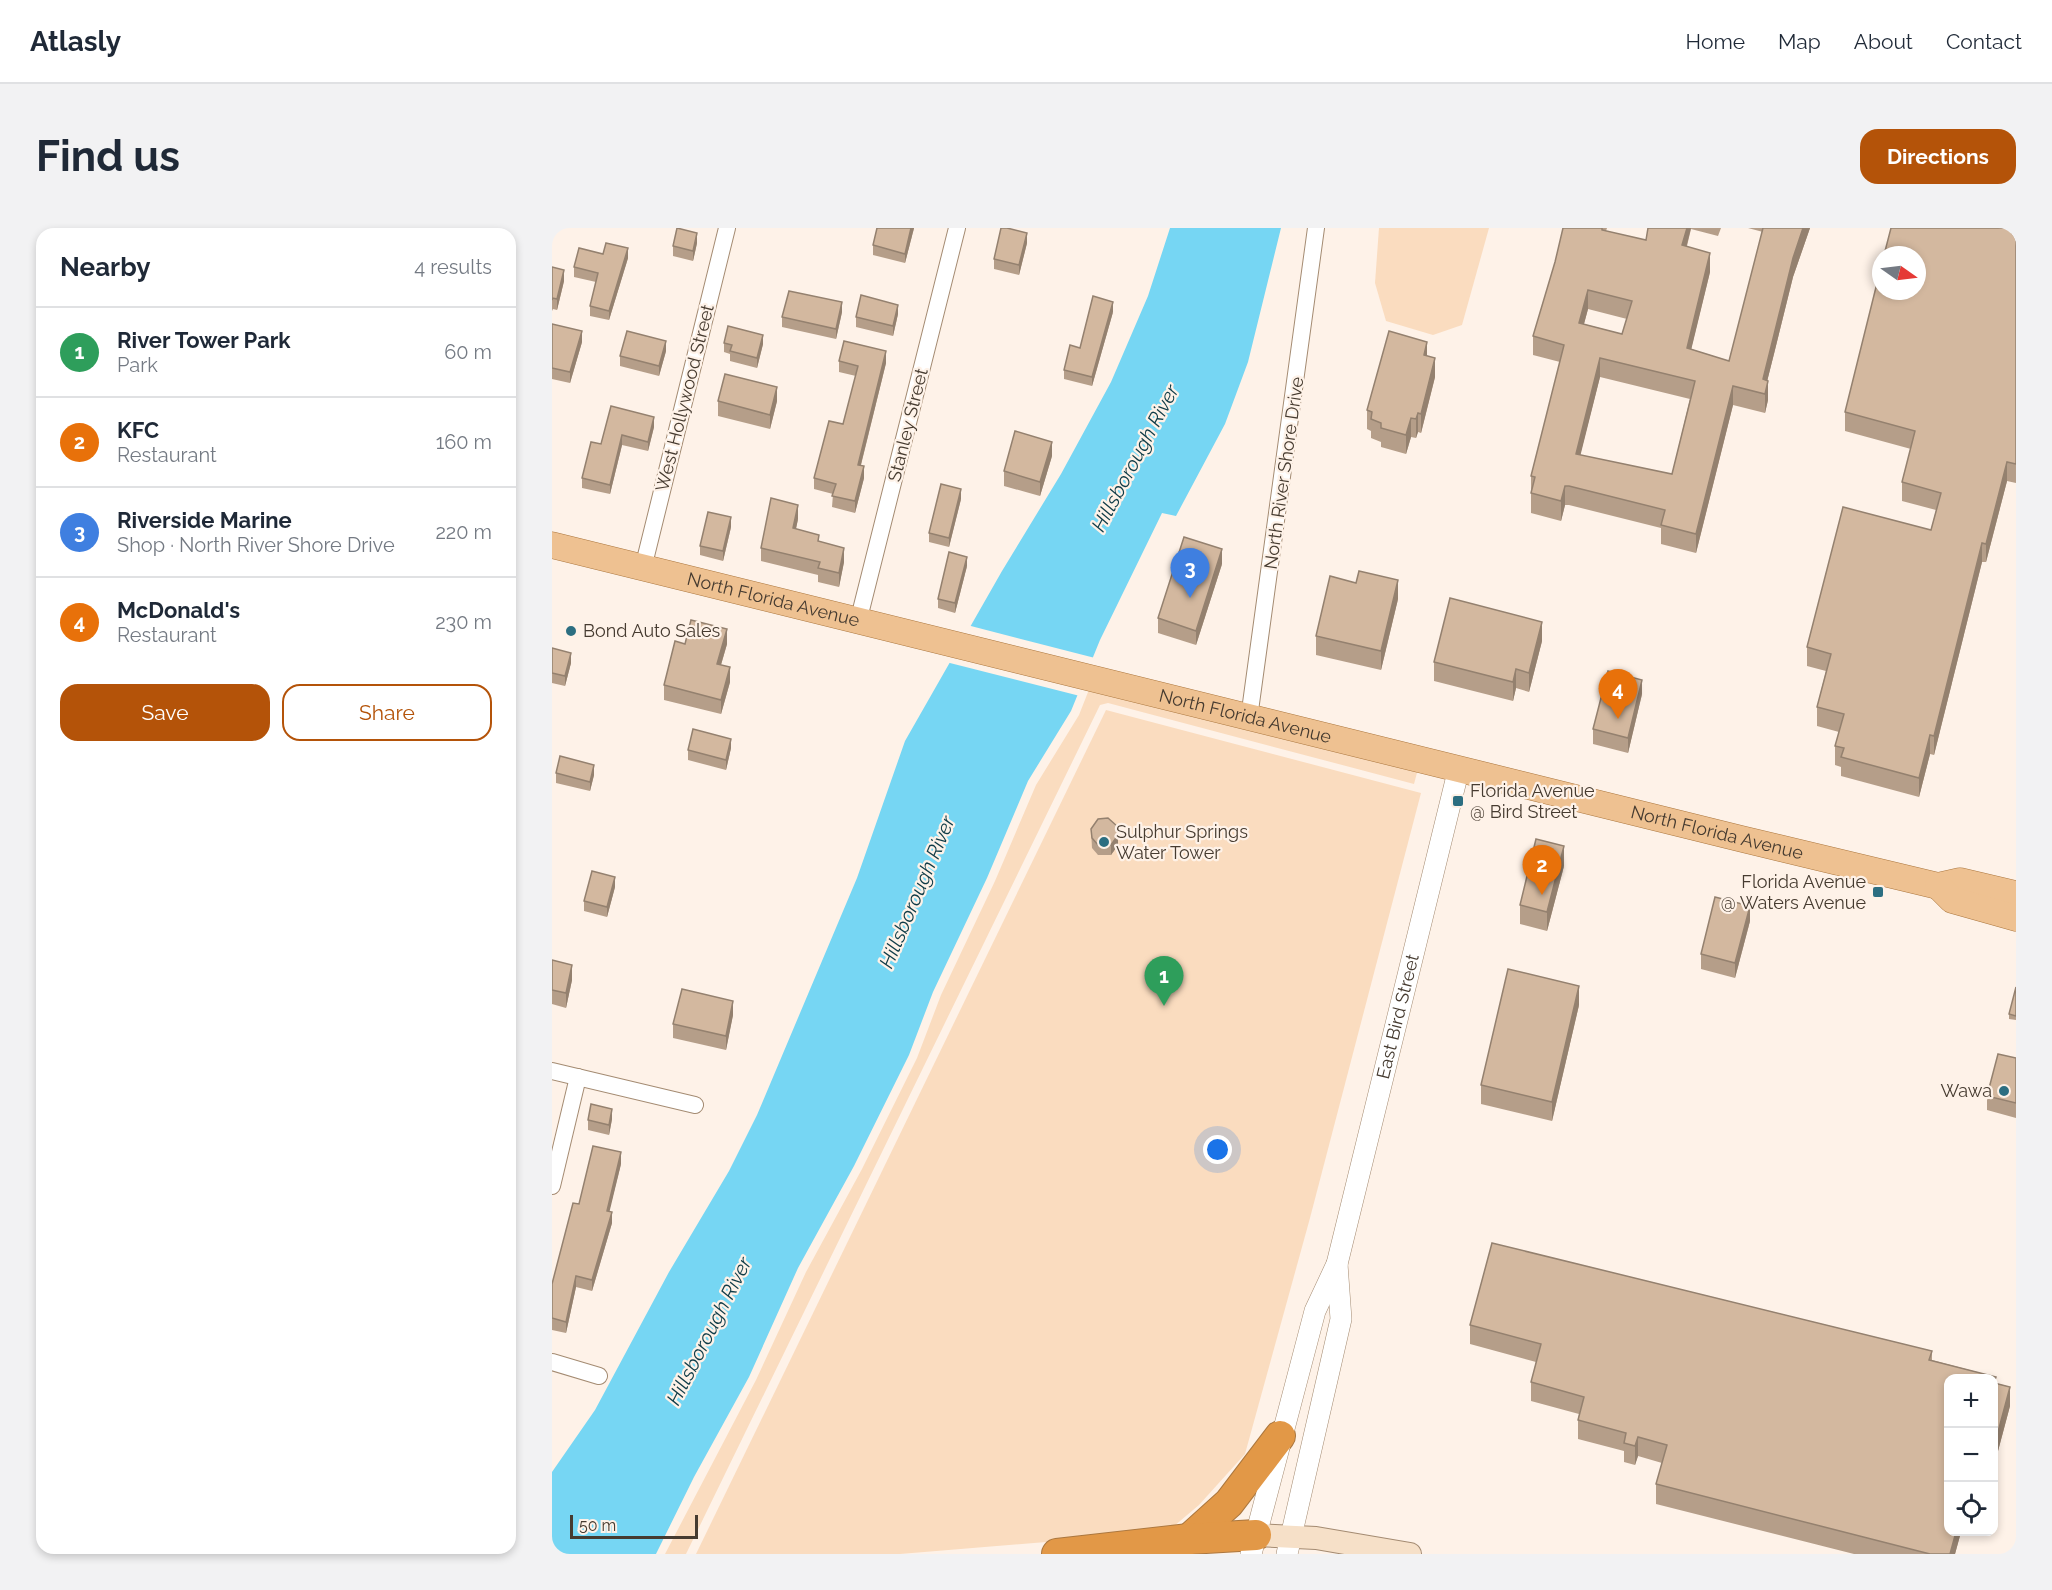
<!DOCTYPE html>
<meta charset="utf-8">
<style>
body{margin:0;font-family:Raleway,sans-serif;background:#f2f2f3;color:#1f2937}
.controls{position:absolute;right:18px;bottom:18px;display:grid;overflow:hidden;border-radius:12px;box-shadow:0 3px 9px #0003}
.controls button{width:54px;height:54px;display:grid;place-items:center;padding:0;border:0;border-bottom:2px solid #e0e1e3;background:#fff;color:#1f2937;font:30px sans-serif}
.compass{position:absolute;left:1320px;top:18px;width:54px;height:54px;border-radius:50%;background:#fff;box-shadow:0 3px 9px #0003;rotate:104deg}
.scale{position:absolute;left:18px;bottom:15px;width:128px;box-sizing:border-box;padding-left:6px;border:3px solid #463b30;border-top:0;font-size:16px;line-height:21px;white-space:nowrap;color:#463b30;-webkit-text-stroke:4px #fef2e8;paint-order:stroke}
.you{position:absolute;left:666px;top:922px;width:21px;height:21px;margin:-15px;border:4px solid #fff;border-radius:50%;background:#1a73e8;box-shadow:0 0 0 9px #1a73e833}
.badge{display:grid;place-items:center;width:39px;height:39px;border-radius:50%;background:#b45309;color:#fff;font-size:20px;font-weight:700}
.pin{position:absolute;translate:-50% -50px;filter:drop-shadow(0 2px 3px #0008)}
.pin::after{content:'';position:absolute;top:32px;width:21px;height:18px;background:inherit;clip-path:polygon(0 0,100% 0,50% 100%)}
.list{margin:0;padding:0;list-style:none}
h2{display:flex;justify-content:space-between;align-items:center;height:78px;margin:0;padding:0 24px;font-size:26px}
h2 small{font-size:20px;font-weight:400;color:#747a83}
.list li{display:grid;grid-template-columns:39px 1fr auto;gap:18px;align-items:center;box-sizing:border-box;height:90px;padding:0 24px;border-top:2px solid #e0e1e3}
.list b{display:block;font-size:22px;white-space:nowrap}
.list p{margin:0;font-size:20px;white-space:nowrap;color:#747a83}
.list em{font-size:20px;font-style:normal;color:#747a83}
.actions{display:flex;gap:12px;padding:18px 24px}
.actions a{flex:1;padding:14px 0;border:2px solid #b45309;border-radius:18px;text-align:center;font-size:21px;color:#b45309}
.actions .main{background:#b45309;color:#fff}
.icon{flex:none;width:33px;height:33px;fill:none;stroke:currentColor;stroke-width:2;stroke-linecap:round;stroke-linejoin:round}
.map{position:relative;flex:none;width:1464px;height:1326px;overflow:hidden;border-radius:18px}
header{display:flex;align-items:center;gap:36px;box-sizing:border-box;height:84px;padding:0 30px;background:#fff;border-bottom:2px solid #e0e1e3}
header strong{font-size:28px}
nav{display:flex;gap:33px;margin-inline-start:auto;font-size:21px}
.intro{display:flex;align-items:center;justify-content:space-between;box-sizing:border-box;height:144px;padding:0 36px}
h1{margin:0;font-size:42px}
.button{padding:15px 27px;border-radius:18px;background:#b45309;color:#fff;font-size:21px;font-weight:700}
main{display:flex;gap:36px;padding:0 36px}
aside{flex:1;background:#fff;border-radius:18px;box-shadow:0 3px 9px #0003}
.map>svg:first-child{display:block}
.green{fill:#fadcbf}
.water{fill:#76d6f3}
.pier{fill:#fef2e8}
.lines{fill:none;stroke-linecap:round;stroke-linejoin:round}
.minor-casing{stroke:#a48b72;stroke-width:18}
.tertiary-casing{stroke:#a48b72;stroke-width:22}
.secondary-casing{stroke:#a48b72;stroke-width:24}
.primary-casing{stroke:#ab773f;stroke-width:27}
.motorway-casing{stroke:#ab773f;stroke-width:32}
.minor{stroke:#fff;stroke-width:16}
.tertiary{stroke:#fff;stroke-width:21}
.secondary{stroke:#f6e0c8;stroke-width:22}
.primary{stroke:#eec191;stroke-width:26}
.motorway{stroke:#e29847;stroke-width:30}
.wall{fill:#b59e89;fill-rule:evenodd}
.shaded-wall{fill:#94816f}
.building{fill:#d3b89f;stroke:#94816f;stroke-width:1.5;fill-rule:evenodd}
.poi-dot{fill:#2c6e81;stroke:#fef2e8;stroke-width:2}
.labels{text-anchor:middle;stroke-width:4.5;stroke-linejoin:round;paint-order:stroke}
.street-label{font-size:18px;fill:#463b30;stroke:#fef2e8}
.poi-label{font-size:18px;fill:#463b30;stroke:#fef2e8;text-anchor:start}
.water-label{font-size:20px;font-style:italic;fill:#0e3b47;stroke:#fef2e8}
</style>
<header>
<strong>Atlasly</strong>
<nav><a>Home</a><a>Map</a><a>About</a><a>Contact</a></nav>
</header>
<div class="intro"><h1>Find us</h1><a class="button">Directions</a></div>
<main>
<aside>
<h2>Nearby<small>4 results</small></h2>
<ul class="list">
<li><span class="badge" style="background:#2e9e5b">1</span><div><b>River Tower Park</b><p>Park</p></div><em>60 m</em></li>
<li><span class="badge" style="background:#e8710a">2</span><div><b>KFC</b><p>Restaurant</p></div><em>160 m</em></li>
<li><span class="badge" style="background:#3f7fe0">3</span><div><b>Riverside Marine</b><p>Shop · North River Shore Drive</p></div><em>220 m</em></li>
<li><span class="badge" style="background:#e8710a">4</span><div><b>McDonald's</b><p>Restaurant</p></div><em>230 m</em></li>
</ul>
<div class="actions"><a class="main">Save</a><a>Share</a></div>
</aside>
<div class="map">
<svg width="1464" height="1326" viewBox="0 0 1464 1326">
<rect width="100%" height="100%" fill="#fef2e8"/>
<g class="green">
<polygon points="827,0 937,0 910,97 881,107 834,93 823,55"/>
<polygon points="538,459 866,541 862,556 556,475 548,477 134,1326 113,1326 204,1152 254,1044 310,941 365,830 389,767 443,653 484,557 527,487"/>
<polygon points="554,482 869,565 758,990 693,1226 647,1277 615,1304 348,1326 144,1326"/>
</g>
<polygon class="water" points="618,0 729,0 696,134 673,196 624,288 610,285 548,412 519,483 476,553 435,650 381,764 357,827 302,938 246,1040 197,1149 142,1249 104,1326 0,1326 0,1244 43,1182 117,1044 177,943 205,887 305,650 353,513 450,343 509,246 559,154 596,68"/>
<polygon class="pier" points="415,397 543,430 528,468 394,434"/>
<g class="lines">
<defs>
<g id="minor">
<polyline points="91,340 175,0"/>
<polyline points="306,394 405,0"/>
<polyline points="697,490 764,0"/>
<polyline points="0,843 143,877"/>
<polyline points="0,958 26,849"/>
<polyline points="0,1134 47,1148"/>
</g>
<g id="tertiary">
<path id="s1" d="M699,1326l64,-243 22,-47 122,-496"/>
<polyline points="735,1326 789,1091 785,1036"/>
</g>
<polyline id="secondary" points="704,1307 764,1310 858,1326"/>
<g id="primary">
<path id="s2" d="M0,317l1190,294 196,47 22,-5 56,13"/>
<polyline points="1386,658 1400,672 1464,690"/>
</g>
<g id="motorway">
<polyline points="637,1311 677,1275 728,1208"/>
<polyline points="505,1326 637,1311 704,1307"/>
</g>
</defs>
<use href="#minor" class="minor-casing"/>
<use href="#tertiary" class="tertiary-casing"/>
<use href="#secondary" class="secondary-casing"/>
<use href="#primary" class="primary-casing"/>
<use href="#motorway" class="motorway-casing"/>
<use href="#minor" class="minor"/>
<use href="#tertiary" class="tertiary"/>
<use href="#secondary" class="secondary"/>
<use href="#primary" class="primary"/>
<use href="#motorway" class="motorway"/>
</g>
<g class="wall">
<polygon points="325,0 362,0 353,35 321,27 321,17"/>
<path d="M1011,0h44l-1,3 40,9 2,-12h73l-3,8 -27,-7 -4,17 23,26 -19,77 38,12 34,-129 -15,-4h62l-17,49 -19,77 -7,27 1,19 -3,13 -32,-8 -37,148 -35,-9v-16l-92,-23h-4l-4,16 -30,-8v-37l29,-114 -27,-7v-19l22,-74zM1036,81l39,10 -5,15 -38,-10zM1048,149l90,22 -18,75 -92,-19z"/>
<polygon points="1464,0 1464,255 1455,253 1434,334 1430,334 1382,527 1378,526 1367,569 1289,548 1289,539 1283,537 1283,518 1287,504 1265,498 1265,479 1274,443 1255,438 1255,419 1379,302 1384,282 1350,273 1350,254 1359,221 1293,203 1293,184"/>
<polygon points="145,15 141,33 121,28 121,18"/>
<polygon points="475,15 467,47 442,41 442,31"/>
<polygon points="51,26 76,30 57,92 38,88 38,78 44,54 22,49 22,39"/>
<polygon points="0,39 12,53 5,82 1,81 0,83"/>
<polygon points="290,84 284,111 230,99 230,89"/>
<polygon points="561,84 540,158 512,151 512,142 528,120"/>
<polygon points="346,86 341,108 304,99 304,89"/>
<polygon points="0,96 30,114 18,155 0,151"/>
<polygon points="172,115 211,116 205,140 178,133 178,126 172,124"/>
<polygon points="114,123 107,148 68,138 68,128"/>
<polygon points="875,128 883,149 869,205 866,204 864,210 859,209 854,226 829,219 829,214 819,210 819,203 815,201 815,182"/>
<polygon points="287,133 334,135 309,237 312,250 303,285 280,279 281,266 262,261 262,250 291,196 304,148 287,144"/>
<polygon points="166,173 225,173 218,201 166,188"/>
<polygon points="59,178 102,199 96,223 70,217 58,266 30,260 30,250 49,216"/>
<polygon points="500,228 488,268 452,258 452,243"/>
<polygon points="409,271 397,319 377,314 377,305"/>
<polygon points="246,291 244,301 267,314 292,334 287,359 266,354 266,347 209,333 209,320"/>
<polygon points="179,299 171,333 148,327 148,318"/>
<polygon points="670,336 644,417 606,405 606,390"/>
<polygon points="415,338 403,385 386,380 386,371"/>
<polygon points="846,371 829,442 764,427 764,408"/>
<polygon points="990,413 977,464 964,460 961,473 882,453 882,434"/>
<polygon points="133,416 175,416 169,437 178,454 169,486 112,472 112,457"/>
<polygon points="0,420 19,435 13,458 0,455"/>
<polygon points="1090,466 1076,525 1041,516 1041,501"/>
<polygon points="179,520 174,542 136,532 136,522"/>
<polygon points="4,545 42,547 38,563 4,555"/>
<polygon points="539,601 566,617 559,627 546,627 540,620"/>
<polygon points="1012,638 995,703 968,696 968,677"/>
<polygon points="63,659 55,689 32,683 32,673"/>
<polygon points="1198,693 1183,750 1149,741 1149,726"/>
<polygon points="0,732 20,752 14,780 0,776"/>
<polygon points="1464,759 1464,792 1457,791 1457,786"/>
<polygon points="1027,777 1000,893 929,876 929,857"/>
<polygon points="181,787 174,822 121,810 121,796"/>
<polygon points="1464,830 1464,890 1435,882 1435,868"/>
<polygon points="60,891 57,907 36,902 36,892"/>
<polygon points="69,936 57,983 60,995 40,1063 24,1059 14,1105 0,1102 0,1056 27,976"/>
<polygon points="940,1015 1380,1123 1380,1132 1444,1149 1444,1155 1458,1159 1458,1178 1442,1238 1442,1150 1396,1150 1396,1304 1409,1304 1403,1326 1302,1326 1104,1276 1104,1256 1110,1235 1086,1228 1083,1237 1072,1234 1072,1223 1026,1211 1026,1192 1027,1186 979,1173 979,1154 984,1134 918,1116 918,1097"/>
</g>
<g class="shaded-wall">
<polygon points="359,0 362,0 353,35 353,26"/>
<polygon points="1135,0 1139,0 1130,36 1130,17"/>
<polygon points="1251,0 1258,0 1241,49 1212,166 1211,151 1241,30"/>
<polygon points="145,5 145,15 141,33 141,23"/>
<polygon points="475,5 475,15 467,47 467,37"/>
<polygon points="76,20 76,30 57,92 57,83"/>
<polygon points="1158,25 1158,44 1135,139 1135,120"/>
<polygon points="12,42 12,53 5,82 5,71"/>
<polygon points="1036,62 1036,81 1027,114 1027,95"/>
<polygon points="290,74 290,84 284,111 284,101"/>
<polygon points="561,74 561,84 540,158 540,149"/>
<polygon points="346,77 346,86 341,108 341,98"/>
<polygon points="30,103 30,114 18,155 18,144"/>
<polygon points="211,107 211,116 205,140 205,130"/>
<polygon points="114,113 114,123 107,148 107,138"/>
<polygon points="875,114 875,133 872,127"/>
<polygon points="334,123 334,135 306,248 306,237"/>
<polygon points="883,130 883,149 869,205 869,186"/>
<polygon points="1048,130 1048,149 1024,245 1024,226"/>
<polygon points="1216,153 1216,172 1213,185 1213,166"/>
<polygon points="1181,158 1181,177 1144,325 1144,306"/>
<polygon points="225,159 225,173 218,201 218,187"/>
<polygon points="866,185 866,204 864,210 864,191"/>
<polygon points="102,189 102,199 96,223 96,214"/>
<polygon points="859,190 859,209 854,226 854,207"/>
<polygon points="70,207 70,217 58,266 58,257"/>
<polygon points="500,214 500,228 488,268 488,254"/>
<polygon points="1455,234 1455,253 1434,334 1434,316"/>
<polygon points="312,238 312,250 303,285 303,273"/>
<polygon points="1013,258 1013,277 1009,293 1009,273"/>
<polygon points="409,261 409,271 397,319 397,310"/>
<polygon points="246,277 246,291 241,314 241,300"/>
<polygon points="179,289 179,299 171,333 171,323"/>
<polygon points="1430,315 1430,334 1382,527 1382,508"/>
<polygon points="292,320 292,334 287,359 287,345"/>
<polygon points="670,321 670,336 644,417 644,403"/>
<polygon points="415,329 415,338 403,385 403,375"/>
<polygon points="846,352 846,371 829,442 829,423"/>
<polygon points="990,394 990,413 977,464 977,445"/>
<polygon points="175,401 175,416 165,450 165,436"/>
<polygon points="19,425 19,435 13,458 13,448"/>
<polygon points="178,439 178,454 169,486 169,472"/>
<polygon points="964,441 964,460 961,473 961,454"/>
<polygon points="1090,452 1090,466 1076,525 1076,510"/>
<polygon points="1378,507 1378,526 1367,569 1367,550"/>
<polygon points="179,511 179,520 174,542 174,532"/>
<polygon points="42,537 42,547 38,563 38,554"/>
<polygon points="566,607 566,617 559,627 559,617"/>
<polygon points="1012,618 1012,638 995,703 995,684"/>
<polygon points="63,649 63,659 55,689 55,679"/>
<polygon points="1198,678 1198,693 1183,750 1183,735"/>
<polygon points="20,737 20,752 14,780 14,765"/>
<polygon points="1027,758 1027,777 1000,893 1000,874"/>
<polygon points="181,773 181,787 174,822 174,808"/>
<polygon points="60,881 60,891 57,907 57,897"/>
<polygon points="69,924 69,936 55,994 55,983"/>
<polygon points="60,984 60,995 40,1063 40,1052"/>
<polygon points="24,1048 24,1059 14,1105 14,1094"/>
<polygon points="1458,1159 1458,1178 1442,1238 1442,1219"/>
<polygon points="1086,1209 1086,1228 1083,1237 1083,1218"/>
<polygon points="1404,1304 1409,1304 1403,1326 1398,1326"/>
</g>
<g class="building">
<polygon points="125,0 145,5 141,23 121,18"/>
<polygon points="325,0 359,0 353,26 321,17"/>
<polygon points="449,0 455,0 475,5 467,37 442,31"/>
<path d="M1011,0h39v2l44,10 2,-12h39l-5,17 28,8 -23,95 42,13 34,-133h40l-10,30 -30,121 5,2 -3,13 -32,-8 -37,148 -35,-9 4,-15 -96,-24h-4l-4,15 -30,-8 4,-16 -4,-1 33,-131 -31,-9 22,-74zM1036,62l44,11 -10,33 -43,-11zM1048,130l95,23 -23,93 -96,-20z"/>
<polygon points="1339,0 1464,0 1464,236 1455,234 1434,316 1430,315 1382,508 1378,507 1367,550 1289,529 1292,520 1283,518 1292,486 1265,479 1279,426 1255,419 1291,279 1379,302 1389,265 1350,254 1363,203 1293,184 1329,39 1329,63 1365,63 1365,27 1332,27"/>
<polygon points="54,15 76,20 57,83 38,78 46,45 22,39 27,20 51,26"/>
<polygon points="0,39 12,42 5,71 1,70 0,72"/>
<polygon points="237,63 290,74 284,101 230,89"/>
<polygon points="309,67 346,77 341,98 304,89"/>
<polygon points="541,68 561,74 540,149 512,142 518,117 528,120"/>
<polygon points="0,96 30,103 18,144 0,140"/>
<polygon points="176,98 211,107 205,130 178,123 180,117 172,115"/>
<polygon points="75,103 114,113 107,138 68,128"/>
<polygon points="837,103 875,114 872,127 883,130 869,186 866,185 864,191 859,190 854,207 829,200 829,195 819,191 820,184 815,182"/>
<polygon points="292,113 334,123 306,237 312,238 303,273 280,268 284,256 262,250 277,193 291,196 306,138 287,133"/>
<polygon points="173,146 225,159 218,187 166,173"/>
<polygon points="59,178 102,189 96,214 70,207 58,257 30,250 39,214 49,216"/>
<polygon points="463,203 500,214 488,254 452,243"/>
<polygon points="389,256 409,261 397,310 377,305"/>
<polygon points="219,270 246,277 241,300 267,307 266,313 292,320 287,345 266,340 268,334 209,320"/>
<polygon points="156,284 179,289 171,323 148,318"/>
<polygon points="632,309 670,321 644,403 606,390"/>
<polygon points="397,324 415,329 403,375 386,371"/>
<polygon points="807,343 846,352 829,423 764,408 778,348 804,355"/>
<polygon points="898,370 990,394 977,445 964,441 961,454 882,434"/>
<polygon points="139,392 175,401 165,436 178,439 169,472 112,457 123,413 133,416"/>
<polygon points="0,420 19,425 13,448 0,445"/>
<polygon points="1056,443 1090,452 1076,510 1041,501"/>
<polygon points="141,501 179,511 174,532 136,522"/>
<polygon points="8,528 42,537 38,554 4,545"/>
<polygon points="556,590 565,598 566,607 559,617 546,617 540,610 539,601 546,591"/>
<polygon points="984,611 1012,618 995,684 968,677"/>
<polygon points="40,643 63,649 55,679 32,673"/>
<polygon points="1163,669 1198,678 1183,735 1149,726"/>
<polygon points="0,732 20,737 14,765 0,762"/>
<polygon points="956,741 1027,758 1000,874 929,857"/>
<polygon points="1464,759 1464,788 1457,786"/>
<polygon points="130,761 181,773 174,808 121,796"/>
<polygon points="1446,826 1464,830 1464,875 1435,868"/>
<polygon points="39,876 60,881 57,897 36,892"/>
<polygon points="41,918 69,924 55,983 60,984 40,1052 24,1048 14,1094 0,1090 0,1056 21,975 27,976"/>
<polygon points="940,1015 1380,1123 1377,1132 1444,1149 1442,1155 1458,1159 1442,1219 1442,1150 1396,1150 1396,1304 1404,1304 1398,1326 1378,1326 1104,1256 1115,1217 1086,1209 1083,1218 1072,1215 1074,1205 1026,1192 1032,1169 979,1154 989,1116 918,1097"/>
</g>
<g class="poi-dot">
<circle cx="19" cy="403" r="6"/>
<rect x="900" y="567" width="12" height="12" rx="3"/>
<circle cx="552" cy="614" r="6"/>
<rect x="1320" y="658" width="12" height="12" rx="3"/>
<circle cx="1452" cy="863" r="6"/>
</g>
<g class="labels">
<g class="street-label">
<text transform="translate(133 170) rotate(-76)" y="6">West Hollywood Street</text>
<text transform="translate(356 197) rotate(-76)" y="6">Stanley Street</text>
<text transform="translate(732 245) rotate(-82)" y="6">North River Shore Drive</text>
<text dy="6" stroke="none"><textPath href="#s2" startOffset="228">North Florida Avenue</textPath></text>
<text dy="6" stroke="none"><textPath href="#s2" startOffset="714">North Florida Avenue</textPath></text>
<text dy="6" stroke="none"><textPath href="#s2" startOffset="1200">North Florida Avenue</textPath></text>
<text dy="6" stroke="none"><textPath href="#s1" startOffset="558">East Bird Street</textPath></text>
</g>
<g class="poi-label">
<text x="31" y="409">Bond Auto Sales</text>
<text x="918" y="569">Florida Avenue<tspan x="918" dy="21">@ Bird Street</tspan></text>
<text x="564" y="610">Sulphur Springs<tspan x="564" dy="21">Water Tower</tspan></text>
<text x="1314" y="660" text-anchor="end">Florida Avenue<tspan x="1314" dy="21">@ Waters Avenue</tspan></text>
<text x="1440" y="869" text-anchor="end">Wawa</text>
</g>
<g class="water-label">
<text transform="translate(583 230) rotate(-62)" y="7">Hillsborough River</text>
<text transform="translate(365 664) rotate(-67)" y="7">Hillsborough River</text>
<text transform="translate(157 1103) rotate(-63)" y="7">Hillsborough River</text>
</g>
</g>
</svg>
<div class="controls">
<button>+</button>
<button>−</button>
<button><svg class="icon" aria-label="locate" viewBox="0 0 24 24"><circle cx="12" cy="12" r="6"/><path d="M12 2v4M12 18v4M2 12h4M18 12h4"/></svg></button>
</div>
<svg class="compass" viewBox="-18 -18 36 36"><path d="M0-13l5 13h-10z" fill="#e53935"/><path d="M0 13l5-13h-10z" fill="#747a83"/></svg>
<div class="scale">50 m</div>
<div class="you"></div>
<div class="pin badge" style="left:612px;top:778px;background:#2e9e5b">1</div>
<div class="pin badge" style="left:990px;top:667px;background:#e8710a">2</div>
<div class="pin badge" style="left:638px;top:370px;background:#3f7fe0">3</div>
<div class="pin badge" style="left:1066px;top:491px;background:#e8710a">4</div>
</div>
</main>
